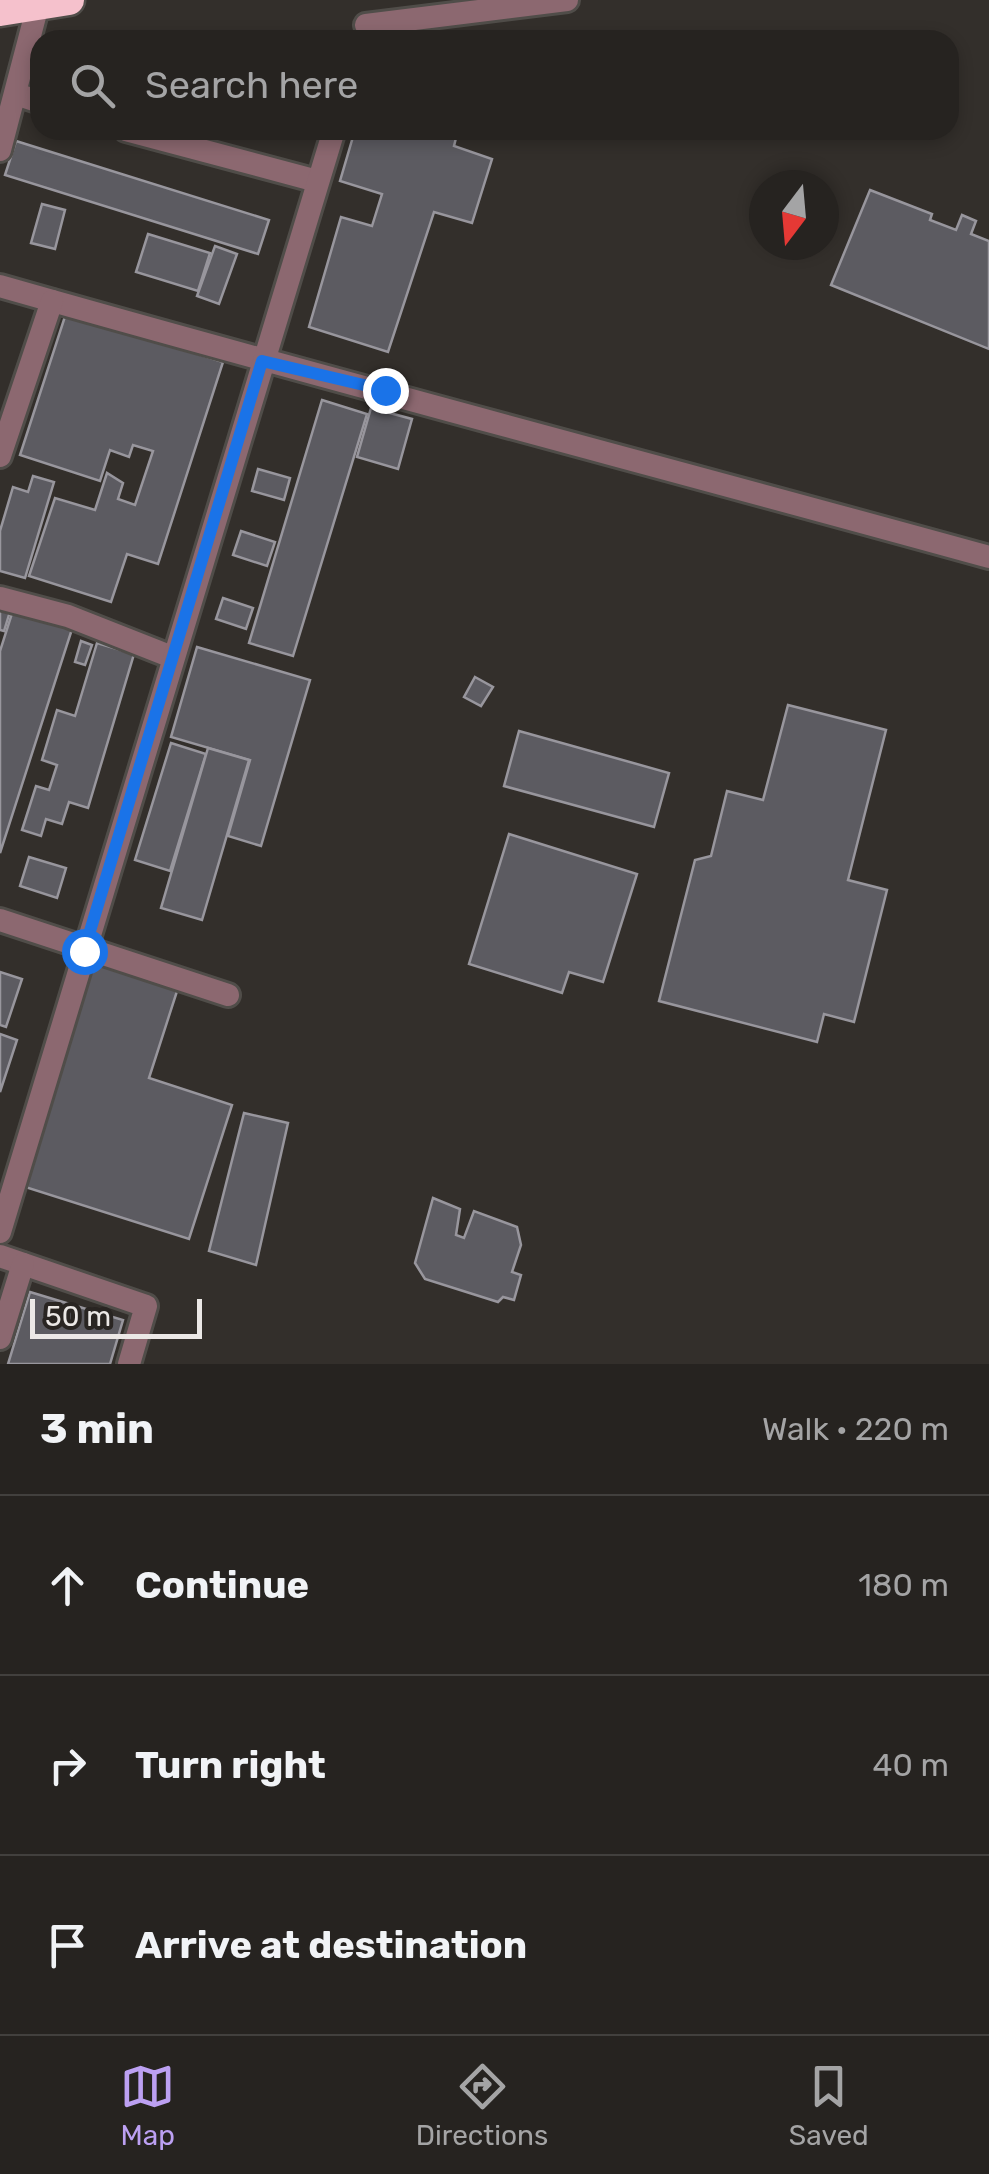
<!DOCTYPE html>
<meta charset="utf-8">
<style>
body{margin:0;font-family:Rubik,sans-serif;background:#2e2b29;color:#f1f3f6}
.compass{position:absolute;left:749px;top:170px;width:90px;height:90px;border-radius:50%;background:#262320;box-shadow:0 5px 15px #0003;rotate:196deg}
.scale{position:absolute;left:30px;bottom:25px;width:172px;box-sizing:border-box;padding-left:10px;border:5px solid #ebe8e6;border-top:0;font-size:28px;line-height:35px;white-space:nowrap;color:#ebe8e6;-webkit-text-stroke:8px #292522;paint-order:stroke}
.stop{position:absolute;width:30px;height:30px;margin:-22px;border:8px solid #1a73e8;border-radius:50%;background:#fff}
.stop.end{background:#1a73e8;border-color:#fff;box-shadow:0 2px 10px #0008}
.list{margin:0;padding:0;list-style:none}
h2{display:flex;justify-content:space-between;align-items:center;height:130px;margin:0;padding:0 40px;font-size:42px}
h2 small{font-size:32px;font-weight:400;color:#a4a4a5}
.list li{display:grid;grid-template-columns:65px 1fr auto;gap:30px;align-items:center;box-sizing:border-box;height:180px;padding:0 40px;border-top:2px solid #42403e}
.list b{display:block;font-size:38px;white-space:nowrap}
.list em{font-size:32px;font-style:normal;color:#a4a4a5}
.icon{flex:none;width:55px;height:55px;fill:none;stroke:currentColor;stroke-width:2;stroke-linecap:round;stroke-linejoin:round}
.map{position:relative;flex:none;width:989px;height:1364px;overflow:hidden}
.search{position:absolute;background:#262320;box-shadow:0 5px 15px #0003;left:30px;right:30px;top:30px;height:110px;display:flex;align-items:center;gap:25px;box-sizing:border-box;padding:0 35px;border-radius:30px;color:#a4a4a5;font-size:38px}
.sheet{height:670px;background:#262320}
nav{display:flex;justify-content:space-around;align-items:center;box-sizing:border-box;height:140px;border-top:2px solid #42403e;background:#262320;font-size:28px;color:#a4a4a5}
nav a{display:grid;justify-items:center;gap:5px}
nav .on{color:#bca0f2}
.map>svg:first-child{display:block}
.building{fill:#5c5b61;stroke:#98969d;stroke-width:2.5}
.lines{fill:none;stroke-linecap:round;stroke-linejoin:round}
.minor-casing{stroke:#504d49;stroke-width:28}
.highway-casing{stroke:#504d49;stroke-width:35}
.minor{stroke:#8c6870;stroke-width:22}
.highway{stroke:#f5c1cc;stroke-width:30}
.route{stroke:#1a73e8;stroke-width:12}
</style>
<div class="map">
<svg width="989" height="1364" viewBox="0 0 989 1364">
<rect width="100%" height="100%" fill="#332f2b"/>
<g class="building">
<polygon points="355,130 458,130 454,146 492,159 472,223 434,212 388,352 309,327 341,217 372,226 382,194 340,181"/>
<polygon points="16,141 269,220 258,254 5,175"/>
<polygon points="870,190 932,214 930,220 956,230 962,215 976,221 971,234 989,241 989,349 831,285"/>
<polygon points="42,204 65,210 55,249 31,243"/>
<polygon points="148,234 210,253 198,291 136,272"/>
<polygon points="215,246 237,254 219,304 197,296"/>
<polygon points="70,301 85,318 223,362 158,564 127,554 111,602 29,576 55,498 95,510 107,473 123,483 118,499 135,505 153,451 133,445 129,457 110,450 100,481 20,455"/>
<polygon points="322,400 367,414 293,656 249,643"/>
<polygon points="371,408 412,419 398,469 357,457"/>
<polygon points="258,469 290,478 284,500 252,491"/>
<polygon points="33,476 54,482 25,578 0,571 0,531 13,487 28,492"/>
<polygon points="241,531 275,542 267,566 233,555"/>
<polygon points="223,598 253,608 246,629 216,619"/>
<polygon points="0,601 12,605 4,631 0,630"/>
<polygon points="14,607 73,626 0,853 0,651"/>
<polygon points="81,641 92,645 85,665 75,662"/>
<polygon points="97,643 134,654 88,808 69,802 62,824 46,819 41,836 22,830 36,786 49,790 57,765 42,760 57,710 75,716"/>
<polygon points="197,647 310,680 261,846 228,836 250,760 171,737"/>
<polygon points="475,677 493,687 481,706 464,697"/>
<polygon points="788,705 886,730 848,880 887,890 854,1022 824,1014 817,1042 659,1001 695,860 711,856 727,791 763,800"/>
<polygon points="519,731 669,773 654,827 504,786"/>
<polygon points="171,743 206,754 170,871 135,860"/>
<polygon points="208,748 249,760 202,920 161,908"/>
<polygon points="509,834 637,874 603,982 569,972 562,993 469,964"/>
<polygon points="29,857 66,868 57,898 20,886"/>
<polygon points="94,959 179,985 149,1078 232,1105 189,1239 22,1186"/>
<polygon points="0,972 22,979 6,1027 0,1025"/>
<polygon points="0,1034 17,1040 0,1092"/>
<polygon points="244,1113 288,1123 256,1265 209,1251"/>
<polygon points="433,1198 460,1209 456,1235 464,1238 474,1211 517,1227 521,1245 512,1272 521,1275 514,1300 503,1297 498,1302 425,1279 415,1263"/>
<polygon points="30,1292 123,1320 110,1364 8,1364"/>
</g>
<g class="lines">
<defs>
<g id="minor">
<polyline points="366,25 567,0"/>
<polyline points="16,94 40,102"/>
<polyline points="126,130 317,181"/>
<polyline points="0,150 38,5"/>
<path d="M0,286c329,94 659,180 989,271"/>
<polyline points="0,456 52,301"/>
<polyline points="0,598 68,616 172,657"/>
<polyline points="0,920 228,995"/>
<polyline points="0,1232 334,130"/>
<polyline points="0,1256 146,1306 129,1364"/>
<polyline points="0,1338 23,1264"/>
</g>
<polyline id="highway" points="0,11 69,0"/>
</defs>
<use href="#minor" class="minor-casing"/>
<use href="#highway" class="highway-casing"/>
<use href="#minor" class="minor"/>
<use href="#highway" class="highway"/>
</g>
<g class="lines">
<polyline class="route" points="84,951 262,361 385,390"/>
</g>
</svg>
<svg class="compass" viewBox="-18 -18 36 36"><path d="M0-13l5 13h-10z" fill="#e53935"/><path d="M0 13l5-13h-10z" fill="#a4a4a5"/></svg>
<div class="scale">50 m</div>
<div class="stop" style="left:84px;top:951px"></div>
<div class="stop end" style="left:385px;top:390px"></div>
<div class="search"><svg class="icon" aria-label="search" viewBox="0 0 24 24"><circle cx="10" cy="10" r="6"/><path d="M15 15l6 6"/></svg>Search here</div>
</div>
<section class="sheet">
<h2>3 min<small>Walk · 220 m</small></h2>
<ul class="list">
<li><svg class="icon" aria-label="ahead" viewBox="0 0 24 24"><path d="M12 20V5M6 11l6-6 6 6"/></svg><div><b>Continue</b></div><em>180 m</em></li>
<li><svg class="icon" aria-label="right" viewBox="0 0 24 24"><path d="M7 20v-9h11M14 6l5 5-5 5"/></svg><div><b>Turn right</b></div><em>40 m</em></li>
<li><svg class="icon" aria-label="arrive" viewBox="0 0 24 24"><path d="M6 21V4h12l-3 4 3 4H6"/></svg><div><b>Arrive at destination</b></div></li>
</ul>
</section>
<nav>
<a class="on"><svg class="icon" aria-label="map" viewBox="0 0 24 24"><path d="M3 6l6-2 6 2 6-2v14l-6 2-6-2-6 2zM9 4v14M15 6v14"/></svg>Map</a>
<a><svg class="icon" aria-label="directions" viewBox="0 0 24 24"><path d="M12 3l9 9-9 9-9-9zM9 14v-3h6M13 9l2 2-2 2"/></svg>Directions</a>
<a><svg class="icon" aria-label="saved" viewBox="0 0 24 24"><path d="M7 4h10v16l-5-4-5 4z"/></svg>Saved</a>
</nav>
